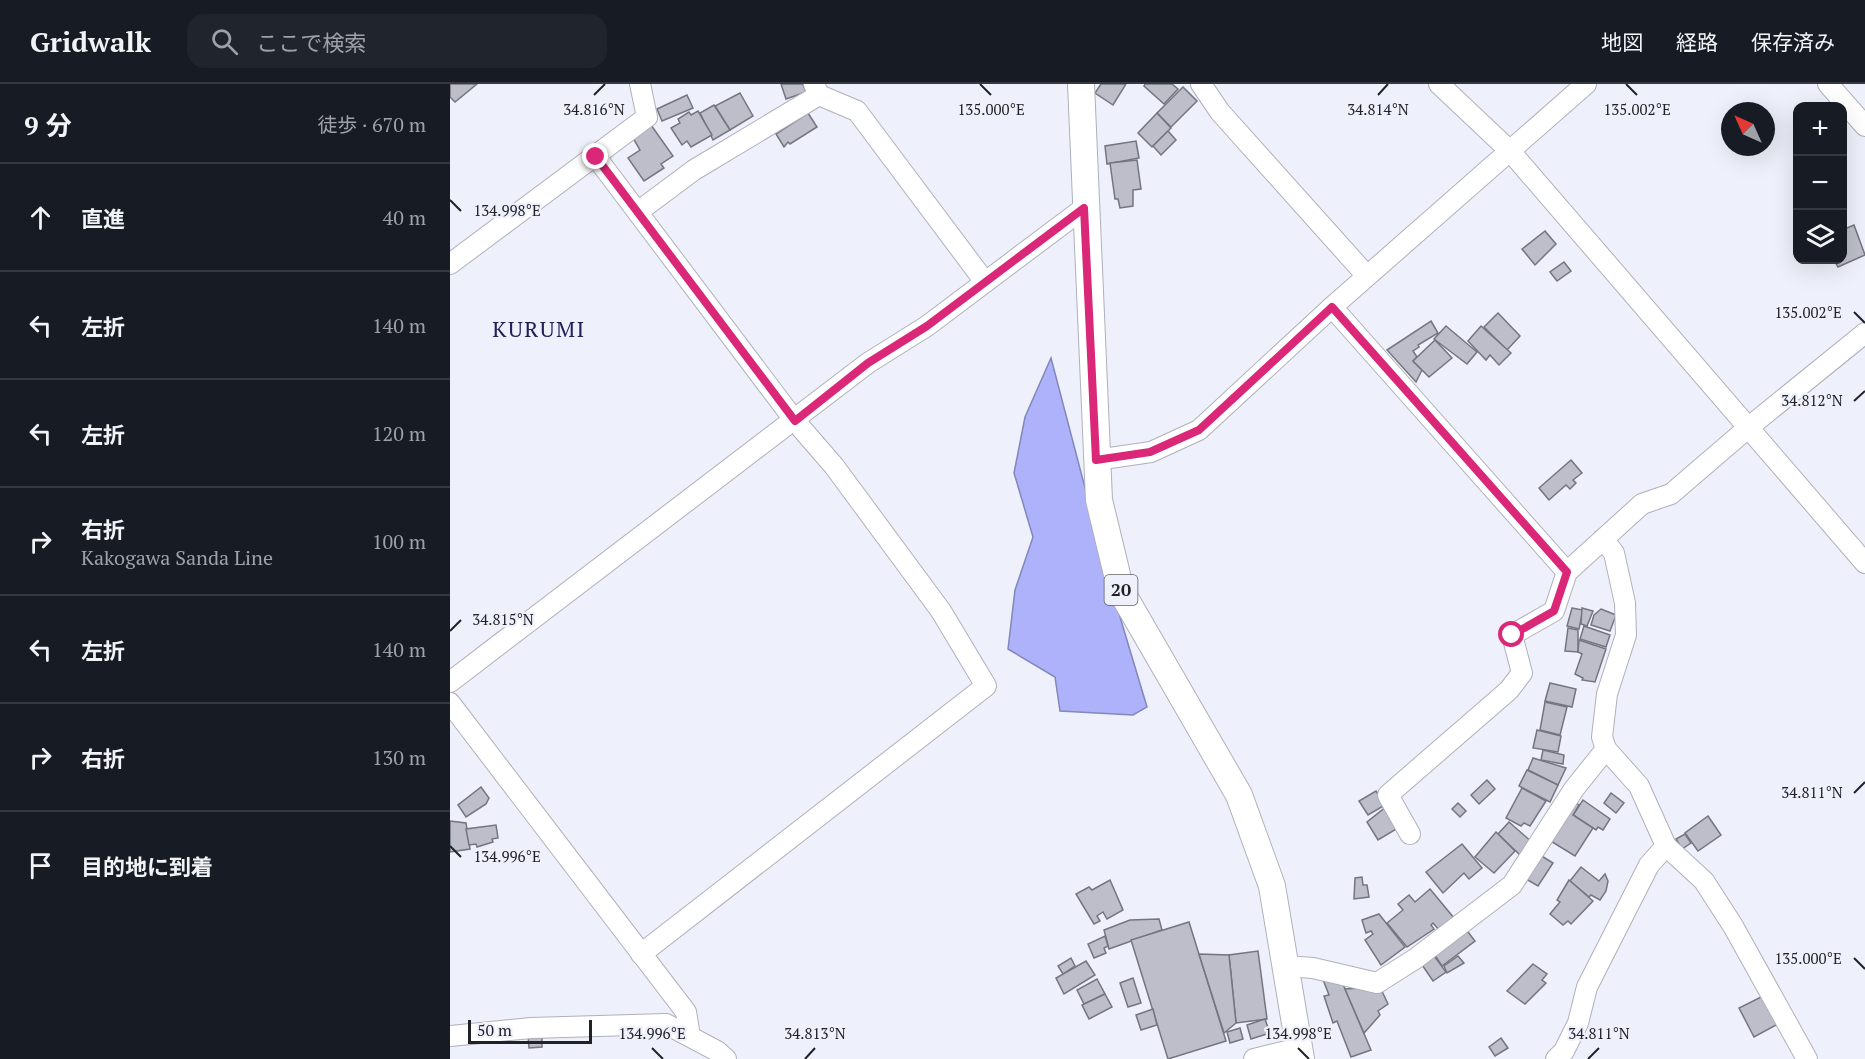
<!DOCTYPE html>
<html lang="ja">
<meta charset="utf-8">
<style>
body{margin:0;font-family:"PT Serif","Noto Sans JP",serif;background:#20242c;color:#f1f3f6}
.controls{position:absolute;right:18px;top:18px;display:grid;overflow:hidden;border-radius:12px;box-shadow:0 6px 24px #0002}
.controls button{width:54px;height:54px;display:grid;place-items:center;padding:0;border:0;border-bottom:2px solid #363941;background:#171b24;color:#f1f3f6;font:30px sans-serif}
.compass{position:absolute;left:1271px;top:18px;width:54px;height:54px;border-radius:50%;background:#171b24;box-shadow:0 6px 24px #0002;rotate:315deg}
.scale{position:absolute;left:18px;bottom:15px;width:124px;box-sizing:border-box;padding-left:6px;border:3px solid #212226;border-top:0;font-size:16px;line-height:21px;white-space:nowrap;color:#212226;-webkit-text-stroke:4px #eef0fb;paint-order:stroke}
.stop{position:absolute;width:18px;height:18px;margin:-14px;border:4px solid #db2777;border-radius:50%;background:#fff}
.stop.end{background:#db2777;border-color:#fff;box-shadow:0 2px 6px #0008}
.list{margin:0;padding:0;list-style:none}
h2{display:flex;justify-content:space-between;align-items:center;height:78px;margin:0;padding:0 24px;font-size:26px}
h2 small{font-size:20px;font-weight:400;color:#9ea1a6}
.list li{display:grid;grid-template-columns:39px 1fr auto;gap:18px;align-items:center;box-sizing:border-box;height:108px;padding:0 24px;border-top:2px solid #363941}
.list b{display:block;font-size:22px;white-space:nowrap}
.list p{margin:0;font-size:20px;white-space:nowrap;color:#9ea1a6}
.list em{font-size:20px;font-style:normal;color:#9ea1a6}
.icon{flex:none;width:33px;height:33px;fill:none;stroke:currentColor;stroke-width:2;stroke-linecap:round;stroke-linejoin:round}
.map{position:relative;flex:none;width:1415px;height:975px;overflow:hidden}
header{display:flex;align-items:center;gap:36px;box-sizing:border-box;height:84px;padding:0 30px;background:#171b24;border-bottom:2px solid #363941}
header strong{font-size:28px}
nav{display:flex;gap:33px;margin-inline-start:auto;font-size:21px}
.search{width:420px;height:54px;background:#20242c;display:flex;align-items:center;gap:15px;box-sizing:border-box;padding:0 21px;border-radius:18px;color:#9ea1a6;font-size:22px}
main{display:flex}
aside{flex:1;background:#171b24}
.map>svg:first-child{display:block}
.water{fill:#adb2fa;stroke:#8387ba;stroke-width:1.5}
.building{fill:#bdbec9;stroke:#73757f;stroke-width:1.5}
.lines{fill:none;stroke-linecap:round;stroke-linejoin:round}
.minor-casing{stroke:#afb0bb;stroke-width:22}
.major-casing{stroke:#afb0bb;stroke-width:28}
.minor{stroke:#fff;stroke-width:20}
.major{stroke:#fff;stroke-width:26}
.route{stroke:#db2777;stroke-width:8}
.ticks{fill:none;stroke:#212226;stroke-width:2}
.labels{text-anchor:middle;stroke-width:4.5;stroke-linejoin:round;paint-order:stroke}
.shield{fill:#eef0fb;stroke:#5e6066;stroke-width:1.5}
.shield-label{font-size:18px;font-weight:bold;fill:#212226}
.quarter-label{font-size:22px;letter-spacing:1.5px;fill:#232059;stroke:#eef0fb}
.ticks-label{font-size:15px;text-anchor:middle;fill:#212226;stroke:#eef0fb;stroke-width:4.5;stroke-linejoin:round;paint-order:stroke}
</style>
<header>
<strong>Gridwalk</strong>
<div class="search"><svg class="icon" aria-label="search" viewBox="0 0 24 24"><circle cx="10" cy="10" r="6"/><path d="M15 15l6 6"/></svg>ここで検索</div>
<nav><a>地図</a><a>経路</a><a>保存済み</a></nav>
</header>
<main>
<aside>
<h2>9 分<small>徒歩 · 670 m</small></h2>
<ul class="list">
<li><svg class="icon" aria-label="ahead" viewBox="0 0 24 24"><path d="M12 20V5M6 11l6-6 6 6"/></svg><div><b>直進</b></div><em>40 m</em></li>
<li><svg class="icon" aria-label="left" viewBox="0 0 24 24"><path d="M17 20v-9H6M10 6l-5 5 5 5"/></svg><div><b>左折</b></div><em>140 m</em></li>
<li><svg class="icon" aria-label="left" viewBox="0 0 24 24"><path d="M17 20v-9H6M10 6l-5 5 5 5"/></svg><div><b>左折</b></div><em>120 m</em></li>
<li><svg class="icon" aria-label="right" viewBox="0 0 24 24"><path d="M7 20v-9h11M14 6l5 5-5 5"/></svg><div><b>右折</b><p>Kakogawa Sanda Line</p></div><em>100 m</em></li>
<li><svg class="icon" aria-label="left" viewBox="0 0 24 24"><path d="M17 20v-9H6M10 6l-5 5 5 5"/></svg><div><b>左折</b></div><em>140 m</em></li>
<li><svg class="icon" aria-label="right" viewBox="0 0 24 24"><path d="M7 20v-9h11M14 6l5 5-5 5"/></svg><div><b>右折</b></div><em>130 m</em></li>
<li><svg class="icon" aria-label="arrive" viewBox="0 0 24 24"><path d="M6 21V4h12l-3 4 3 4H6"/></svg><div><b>目的地に到着</b></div></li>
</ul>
</aside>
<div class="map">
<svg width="1415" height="975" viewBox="0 0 1415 975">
<rect width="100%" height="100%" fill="#eef0fb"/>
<polygon class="water" points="601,274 661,503 697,623 683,631 610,627 605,593 558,565 565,506 583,453 564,389 575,333"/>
<g class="building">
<polygon points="0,0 27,0 5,18 0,13"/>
<polygon points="331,0 353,0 356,8 336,15"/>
<polygon points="651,0 676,0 663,21 645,9"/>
<polygon points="695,0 722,0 728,5 714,20 694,2"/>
<polygon points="733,3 747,17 721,43 707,29"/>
<polygon points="290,9 303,32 280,46 265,22"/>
<polygon points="237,11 243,24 212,37 207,25"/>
<polygon points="264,21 280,46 263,56 250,29"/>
<polygon points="248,27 262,51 241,63 237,57 232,61 221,44 230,39 228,35 239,28 241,31"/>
<polygon points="358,29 367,43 340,60 338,58 334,63 326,50"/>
<polygon points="707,29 721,44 702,63 688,49"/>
<polygon points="201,41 223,72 211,80 214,84 194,97 178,74 190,66 183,54"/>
<polygon points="718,47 726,56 711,71 703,62"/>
<polygon points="686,57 689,74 657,80 655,62"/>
<polygon points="687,76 691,105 683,106 683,122 670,124 668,115 665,115 660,79"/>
<polygon points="1404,141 1415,171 1388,183 1384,176 1392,176 1392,146"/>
<polygon points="1095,147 1106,160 1085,181 1072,165"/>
<polygon points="1114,178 1121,187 1107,197 1100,188"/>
<polygon points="1048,229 1070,252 1057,266 1034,243"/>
<polygon points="981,237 988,249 968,261 969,263 963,267 967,273 963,277 972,286 966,298 937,266"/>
<polygon points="996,242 1027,268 1017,280 984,255"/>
<polygon points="1031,242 1061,269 1049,281 1040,271 1036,276 1018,257"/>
<polygon points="985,256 1002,274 979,293 963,277"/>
<polygon points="1121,376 1132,389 1123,396 1126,399 1120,405 1116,401 1099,416 1089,404"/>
<polygon points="1122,524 1133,526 1129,545 1117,542"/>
<polygon points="1132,524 1143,527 1137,542 1131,540"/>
<polygon points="1151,525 1166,531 1160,547 1141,541 1144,531"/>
<polygon points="1134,542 1160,551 1156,563 1130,555"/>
<polygon points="1118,544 1128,546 1128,568 1115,567"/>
<polygon points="1129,556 1156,565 1145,598 1132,596 1133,594 1125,590 1132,570 1128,568"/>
<polygon points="1100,599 1126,605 1122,623 1095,617"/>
<polygon points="1095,618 1117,623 1110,651 1090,646"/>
<polygon points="1087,646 1111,652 1108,668 1083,664"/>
<polygon points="1093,666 1114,671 1113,680 1091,676"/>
<polygon points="1083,674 1116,684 1108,701 1078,686"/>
<polygon points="1077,686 1108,701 1100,718 1069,702"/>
<polygon points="1037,696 1045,705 1029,720 1021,711"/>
<polygon points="31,703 39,714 36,720 16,733 8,721"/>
<polygon points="1072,704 1096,717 1080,742 1074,739 1071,742 1056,734"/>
<polygon points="926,707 935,721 918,731 909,717"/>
<polygon points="1161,709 1174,719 1166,729 1154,719"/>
<polygon points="1133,716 1160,735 1153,746 1148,743 1146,746 1123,731"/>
<polygon points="1125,718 1129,721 1123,731 1143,744 1125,772 1099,756"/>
<polygon points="1008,719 1016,727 1010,733 1002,725"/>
<polygon points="936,723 948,744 928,756 917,738"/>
<polygon points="1258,732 1271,751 1248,767 1235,749"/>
<polygon points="0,737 16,739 20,765 0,768"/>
<polygon points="1059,738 1083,759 1071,772 1048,750"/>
<polygon points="46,741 48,754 42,755 43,758 27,763 26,760 19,761 16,745"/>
<polygon points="1046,748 1065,767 1044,789 1025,773"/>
<polygon points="1235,750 1241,759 1232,765 1226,755"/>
<polygon points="1012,760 1032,784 1019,795 1014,789 993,809 976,788"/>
<polygon points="1090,771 1103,779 1088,802 1076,795"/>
<polygon points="1131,783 1149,797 1155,790 1158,797 1156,807 1150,816 1141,811 1139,813 1120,797"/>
<polygon points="912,793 913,801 917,801 919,813 904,815 905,794"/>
<polygon points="660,796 673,826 657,835 653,828 647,832 650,837 644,840 626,810 639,803 642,806"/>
<polygon points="1119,796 1143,817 1121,840 1118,837 1113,841 1100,830 1110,818 1107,816"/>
<polygon points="980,805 1004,834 989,846 983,839 981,841 984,845 957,863 937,839 953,826 948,820 959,811 965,818"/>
<polygon points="929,830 955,863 931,881 915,856 923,850 921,847 916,849 912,836"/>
<polygon points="709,835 712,846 659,865 654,846 680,836"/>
<polygon points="739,838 776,957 718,975 681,856"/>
<polygon points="1015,844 1025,857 992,882 984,870"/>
<polygon points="655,852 658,862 654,864 656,869 644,874 638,860"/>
<polygon points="808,867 817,935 786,939 779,871"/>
<polygon points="982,869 996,888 983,897 970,878"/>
<polygon points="749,870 779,871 786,939 774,949"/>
<polygon points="1008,872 1014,879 997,889 994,882"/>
<polygon points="621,874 625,882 613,890 608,882"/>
<polygon points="636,877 645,891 614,910 606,894"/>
<polygon points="1083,880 1097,890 1092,896 1096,899 1075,920 1057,907"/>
<polygon points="872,893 892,898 921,966 901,973 887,937 883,939 874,912 879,911"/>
<polygon points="683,894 691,919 678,923 670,899"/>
<polygon points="647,895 655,910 634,920 627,906"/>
<polygon points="930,903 938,920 928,927 930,931 914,949 895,905"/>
<polygon points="655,910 662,923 639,935 632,921"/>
<polygon points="1313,912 1328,940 1304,953 1289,924"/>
<polygon points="703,925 707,941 691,946 686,931"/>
<polygon points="815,935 820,949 801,955 797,941"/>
<polygon points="790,944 793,955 780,959 777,948"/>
<polygon points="92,949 92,963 79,964 78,951"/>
<polygon points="1051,954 1058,964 1045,972 1039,963"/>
</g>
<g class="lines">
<defs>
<g id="minor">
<polyline points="364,0 369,11 407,27 535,198"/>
<polyline points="751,0 770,28 917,192"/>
<polyline points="989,0 1060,67 1415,479"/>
<polyline points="1378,0 1415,42"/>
<polyline points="146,73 345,337 384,382 491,527 536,602 191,870"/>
<polyline points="189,127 244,86 369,11"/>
<polyline points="0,180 197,33 190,0"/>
<polyline points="882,223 1117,488"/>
<polyline points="646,376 701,368 749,346 882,223 1136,0"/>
<polyline points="1153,455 1164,469 1175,519 1176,551 1157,610 1152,653 1156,665 1189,702 1216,762 1254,797 1283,842 1357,975"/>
<polyline points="0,598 418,279 477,242 634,124"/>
<polyline points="0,619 236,928 240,952"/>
<polyline points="960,750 938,711 1059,606 1072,589 1062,551 1104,527 1117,488 1192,420 1221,410 1299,343 1415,249"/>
<polyline points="836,882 863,884 927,899 965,875 1062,801 1124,705 1156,665"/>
<polyline points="0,952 81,944 216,940 267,967 276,975"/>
<polyline points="804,975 849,964"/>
<polyline points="1106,975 1114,967 1128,939 1137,903 1199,781 1216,762"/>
</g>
<polyline id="major" points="631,0 649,416 671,507 789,711 822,802 851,975"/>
</defs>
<use href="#minor" class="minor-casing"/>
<use href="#major" class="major-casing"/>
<use href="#minor" class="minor"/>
<use href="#major" class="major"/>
</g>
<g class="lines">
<polyline class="route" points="146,73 345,337 418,279 477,242 634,124 646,376 700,368 749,346 882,223 1117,488 1104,527 1062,551"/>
</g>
<path class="ticks" d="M530,0l11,11M1176,0l11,11M144,11l11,-11M928,11l10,-11M0,116l11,11M1404,228l11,11M1404,317l11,-10M0,547l11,-11M1404,709l11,-11M0,762l11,11M1404,874l11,11M202,964l11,11M848,964l11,11M355,975l10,-11M1138,975l11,-11"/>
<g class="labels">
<rect class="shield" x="654.5" y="491" width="33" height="30" rx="4.5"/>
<g class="shield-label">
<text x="671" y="512">20</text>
</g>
<g class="quarter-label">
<text x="89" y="253">KURUMI</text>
</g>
</g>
<g class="ticks-label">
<text x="144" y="31">34.816°N</text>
<text x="541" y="31">135.000°E</text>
<text x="928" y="31">34.814°N</text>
<text x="1187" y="31">135.002°E</text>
<text x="57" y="132">134.998°E</text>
<text x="1358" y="234">135.002°E</text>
<text x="1362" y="322">34.812°N</text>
<text x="53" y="541">34.815°N</text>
<text x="1362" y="714">34.811°N</text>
<text x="57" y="778">134.996°E</text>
<text x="1358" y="880">135.000°E</text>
<text x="365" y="955">34.813°N</text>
<text x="1149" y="955">34.811°N</text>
<text x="202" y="955">134.996°E</text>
<text x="848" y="955">134.998°E</text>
</g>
</svg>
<div class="controls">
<button>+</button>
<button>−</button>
<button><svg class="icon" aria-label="layers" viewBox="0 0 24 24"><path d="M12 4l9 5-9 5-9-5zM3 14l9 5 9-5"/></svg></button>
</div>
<svg class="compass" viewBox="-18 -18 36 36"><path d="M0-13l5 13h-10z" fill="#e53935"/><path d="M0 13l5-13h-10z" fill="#9ea1a6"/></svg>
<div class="scale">50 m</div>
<div class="stop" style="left:1062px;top:551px"></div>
<div class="stop end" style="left:146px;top:73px"></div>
</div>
</main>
